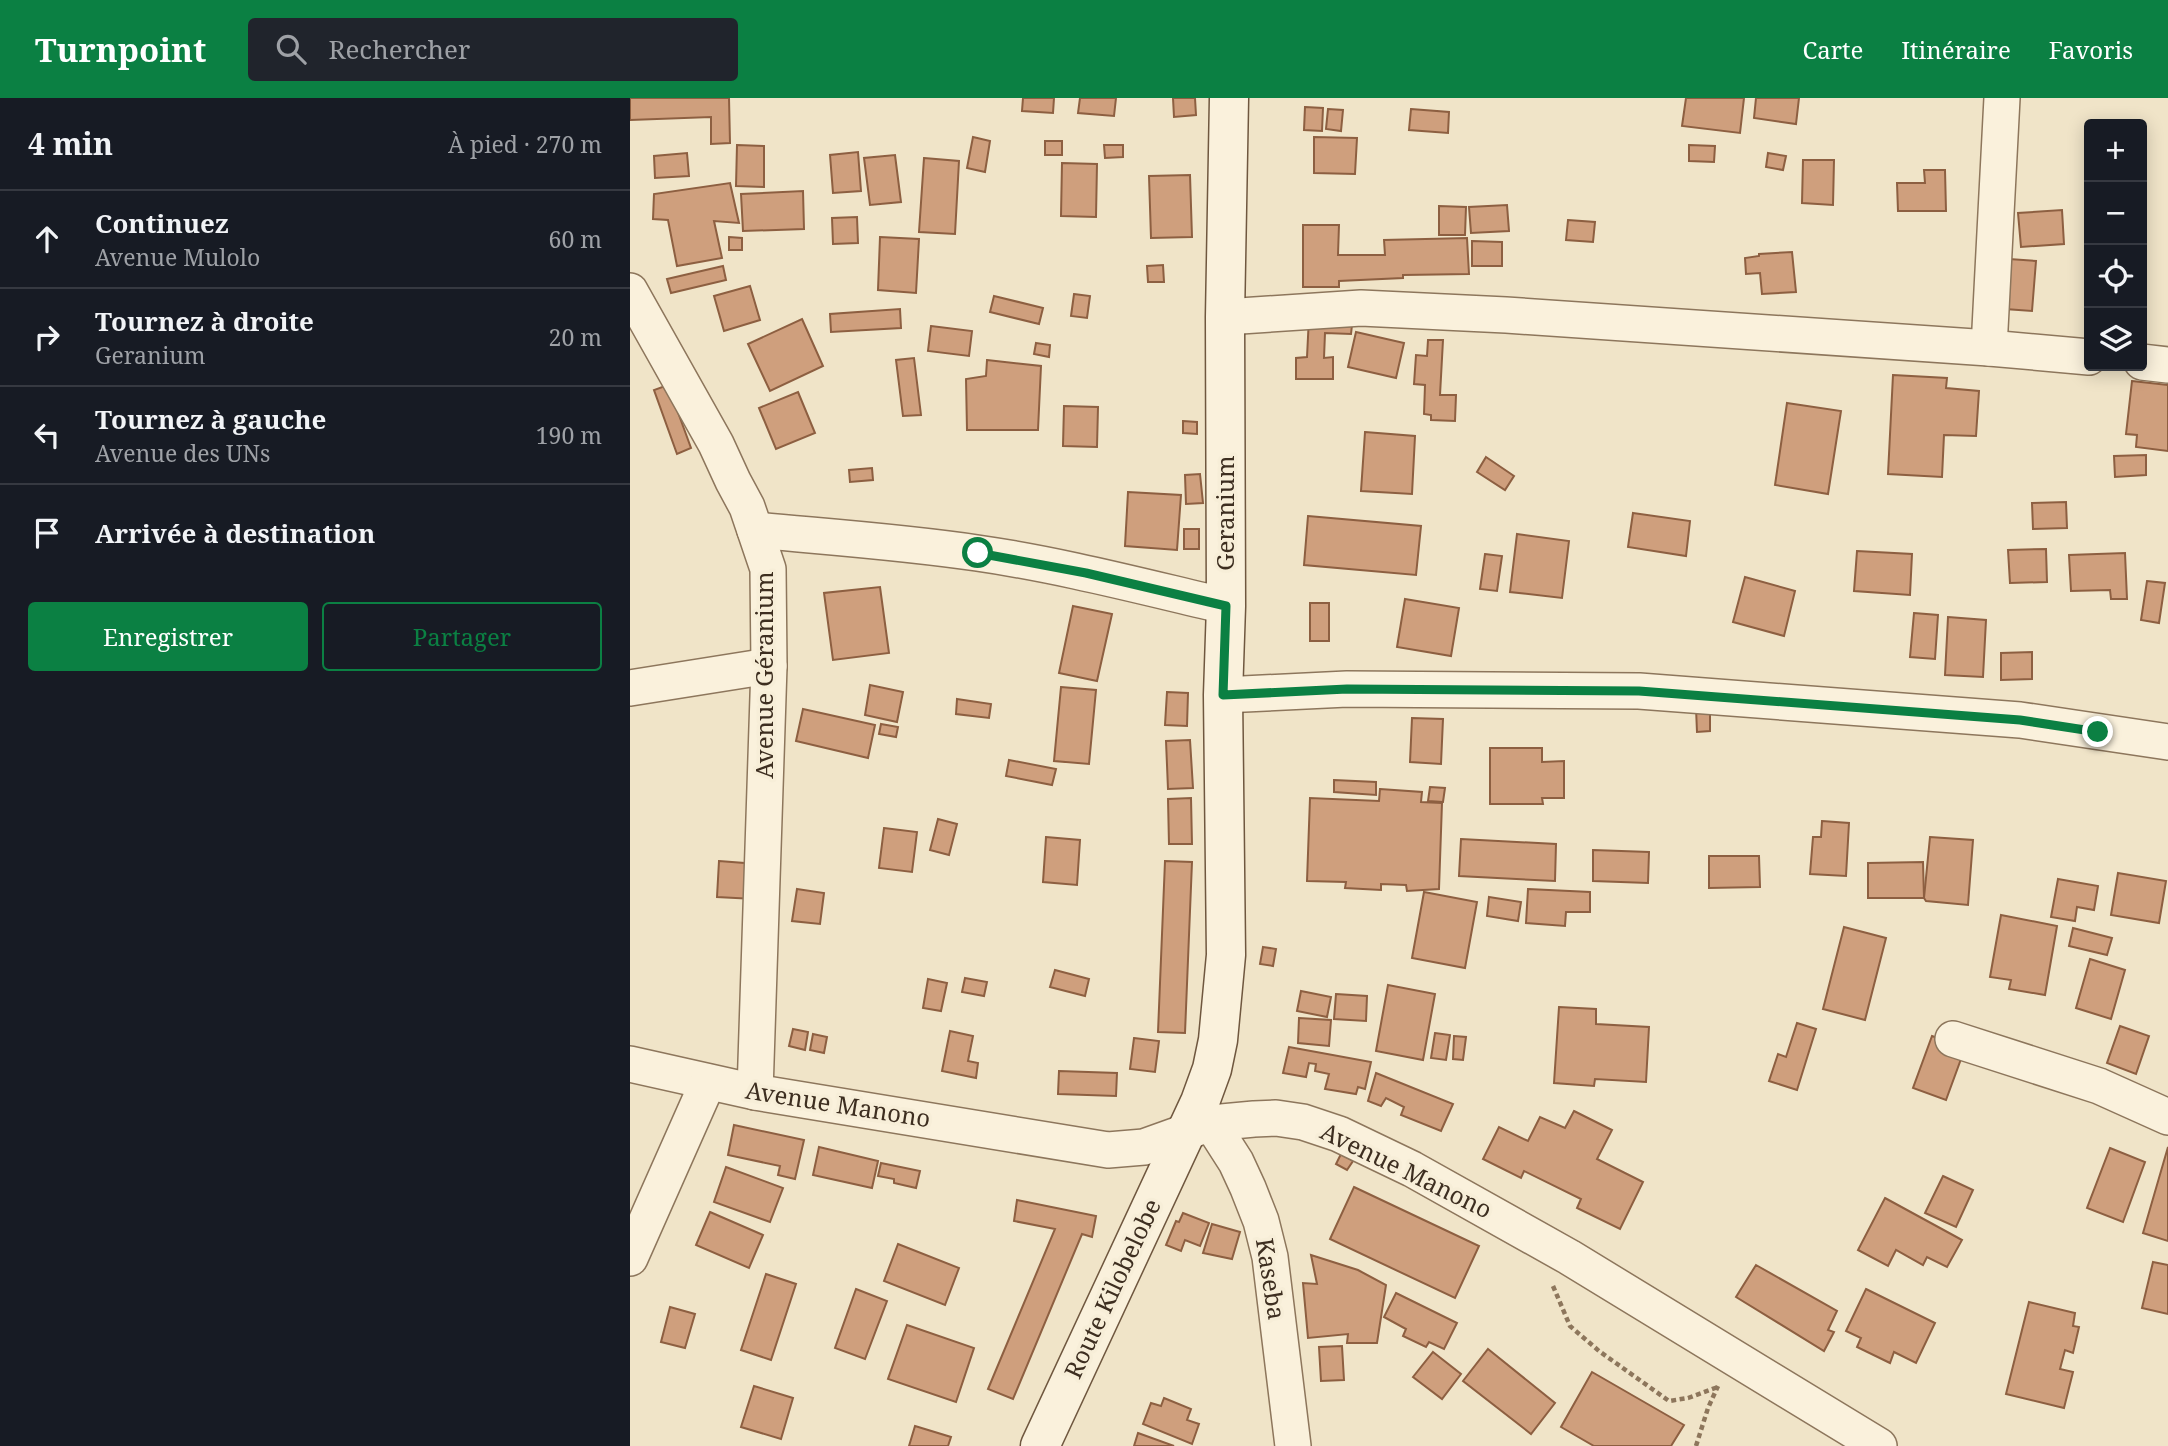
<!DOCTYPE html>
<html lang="fr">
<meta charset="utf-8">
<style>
body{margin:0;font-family:"Noto Serif",serif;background:#20242c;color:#f1f3f6}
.controls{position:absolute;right:21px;top:21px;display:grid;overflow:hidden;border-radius:7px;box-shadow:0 4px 18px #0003}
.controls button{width:63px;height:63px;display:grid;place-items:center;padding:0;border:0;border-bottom:2px solid #363941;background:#171b24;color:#f1f3f6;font:35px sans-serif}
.stop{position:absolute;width:21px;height:21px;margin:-16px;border:5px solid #0b8043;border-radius:50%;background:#fff}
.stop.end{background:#0b8043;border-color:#fff;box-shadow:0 2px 7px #0008}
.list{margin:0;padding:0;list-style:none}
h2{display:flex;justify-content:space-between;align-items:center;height:91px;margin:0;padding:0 28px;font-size:30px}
h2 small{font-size:23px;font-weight:400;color:#9ea1a6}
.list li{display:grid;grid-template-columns:46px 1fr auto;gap:21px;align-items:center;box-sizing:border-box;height:98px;padding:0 28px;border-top:2px solid #363941}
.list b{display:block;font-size:26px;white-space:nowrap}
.list p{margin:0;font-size:23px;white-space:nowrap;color:#9ea1a6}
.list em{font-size:23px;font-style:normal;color:#9ea1a6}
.actions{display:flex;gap:14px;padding:21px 28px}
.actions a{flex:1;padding:16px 0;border:2px solid #0b8043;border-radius:7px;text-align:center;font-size:24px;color:#0b8043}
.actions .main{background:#0b8043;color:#fff}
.icon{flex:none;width:38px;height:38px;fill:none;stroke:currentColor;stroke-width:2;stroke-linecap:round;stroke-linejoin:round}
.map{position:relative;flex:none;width:1538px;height:1348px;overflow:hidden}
header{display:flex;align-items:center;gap:42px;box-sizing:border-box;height:98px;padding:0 35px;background:#0b8043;color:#fff}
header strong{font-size:33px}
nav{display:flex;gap:38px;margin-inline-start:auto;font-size:24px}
.search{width:490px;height:63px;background:#20242c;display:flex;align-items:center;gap:18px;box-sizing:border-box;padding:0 24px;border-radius:7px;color:#9ea1a6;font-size:26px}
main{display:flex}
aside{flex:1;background:#171b24}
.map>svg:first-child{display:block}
.building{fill:#cf9f7d;stroke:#8d5f41;stroke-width:2}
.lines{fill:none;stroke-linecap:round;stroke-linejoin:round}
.street-casing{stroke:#8d765c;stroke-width:38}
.secondary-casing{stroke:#6f573f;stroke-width:41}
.path{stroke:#8d765c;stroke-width:4.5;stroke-dasharray:5 3.5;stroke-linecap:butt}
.street{stroke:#faf1dc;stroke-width:35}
.secondary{stroke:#faf1dc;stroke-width:38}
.route{stroke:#0b8043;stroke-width:9}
.labels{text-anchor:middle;stroke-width:7;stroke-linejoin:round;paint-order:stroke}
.street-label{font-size:24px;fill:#3d2e20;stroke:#f7eed8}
</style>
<header>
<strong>Turnpoint</strong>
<div class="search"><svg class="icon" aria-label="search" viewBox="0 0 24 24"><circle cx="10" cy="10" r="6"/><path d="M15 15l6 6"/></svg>Rechercher</div>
<nav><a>Carte</a><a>Itinéraire</a><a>Favoris</a></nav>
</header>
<main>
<aside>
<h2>4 min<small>À pied · 270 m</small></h2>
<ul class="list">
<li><svg class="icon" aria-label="ahead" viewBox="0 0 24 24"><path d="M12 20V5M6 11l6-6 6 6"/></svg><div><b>Continuez</b><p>Avenue Mulolo</p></div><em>60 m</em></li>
<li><svg class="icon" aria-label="right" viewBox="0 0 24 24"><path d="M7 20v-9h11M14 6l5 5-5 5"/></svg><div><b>Tournez à droite</b><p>Geranium</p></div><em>20 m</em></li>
<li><svg class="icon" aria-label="left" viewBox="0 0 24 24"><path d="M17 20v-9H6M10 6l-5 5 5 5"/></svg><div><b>Tournez à gauche</b><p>Avenue des UNs</p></div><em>190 m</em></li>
<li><svg class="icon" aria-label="arrive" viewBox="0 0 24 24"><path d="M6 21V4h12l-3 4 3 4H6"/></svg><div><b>Arrivée à destination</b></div></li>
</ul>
<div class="actions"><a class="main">Enregistrer</a><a>Partager</a></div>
</aside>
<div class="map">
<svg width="1538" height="1348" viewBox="0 0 1538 1348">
<rect width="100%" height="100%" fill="#f0e4c8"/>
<g class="building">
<polygon points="0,0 99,0 100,45 81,46 81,19 0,22"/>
<polygon points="393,0 424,0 423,15 392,13"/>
<polygon points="450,0 486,0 484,18 448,15"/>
<polygon points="543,0 565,0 566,17 544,19"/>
<polygon points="1056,0 1114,0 1110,35 1052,28"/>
<polygon points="1126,0 1169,0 1166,26 1124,20"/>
<polygon points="675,9 693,10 692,33 674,32"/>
<polygon points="698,11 713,12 711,33 696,31"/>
<polygon points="781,11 819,14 818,35 779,32"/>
<polygon points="343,39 360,43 355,74 337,70"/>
<polygon points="684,39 727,40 725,76 684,75"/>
<rect x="415" y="43" width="17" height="14"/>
<polygon points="107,47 134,48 134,89 106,88"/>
<polygon points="474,47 493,47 493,59 475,60"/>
<polygon points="1059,47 1085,48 1084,64 1059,63"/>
<polygon points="228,54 231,93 203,95 200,57"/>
<polygon points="57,55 59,78 25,80 24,58"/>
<polygon points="1138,55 1156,58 1153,72 1136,69"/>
<polygon points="265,57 271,104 240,107 234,60"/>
<polygon points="294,60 329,63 325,136 289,134"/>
<polygon points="1173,62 1204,62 1203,107 1172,105"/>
<polygon points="432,65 467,66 466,119 431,118"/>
<polygon points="1294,72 1315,72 1316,113 1268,113 1267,85 1295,85"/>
<polygon points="560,77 562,139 521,140 519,78"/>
<polygon points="100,85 109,125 84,123 92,160 47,168 38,122 23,121 24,96"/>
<polygon points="173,93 174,131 113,133 111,96"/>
<polygon points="877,107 879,133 841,135 839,109"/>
<polygon points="809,108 836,109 835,137 809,137"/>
<polygon points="1432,112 1434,146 1391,149 1388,115"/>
<polygon points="227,119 228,145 203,146 202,120"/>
<polygon points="938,122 965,124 963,144 936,142"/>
<polygon points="673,127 709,127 708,157 755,157 754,142 837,140 839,176 773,177 773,180 709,183 709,189 673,189"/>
<polygon points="99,139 112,140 112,152 99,152"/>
<polygon points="250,139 289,141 286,195 248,192"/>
<polygon points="842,143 872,144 872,168 842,168"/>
<polygon points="1162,154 1166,194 1132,196 1130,175 1116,176 1115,160 1129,158 1129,156"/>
<polygon points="1379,161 1406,163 1402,213 1375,211"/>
<polygon points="533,167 534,184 518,184 517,168"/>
<polygon points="93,168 96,182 41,195 37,181"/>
<polygon points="120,188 130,222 94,233 84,198"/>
<polygon points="444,196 460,198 457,220 441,218"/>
<polygon points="364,198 413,210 409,226 360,214"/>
<polygon points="270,211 271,230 201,234 200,216"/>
<polygon points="723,218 721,236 695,235 694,260 703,259 703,281 666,281 666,260 677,259 679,219"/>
<polygon points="172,221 193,268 140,293 118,246"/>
<polygon points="301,228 342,233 339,258 298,253"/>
<polygon points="726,234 774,245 766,280 718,269"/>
<polygon points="798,242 813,242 810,297 826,297 825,323 801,322 801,317 794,316 795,287 784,286 786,257 797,258"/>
<polygon points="406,245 420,247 419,259 404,256"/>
<polygon points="284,260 291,317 273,318 266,262"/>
<polygon points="357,262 411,268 408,332 337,332 336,281 356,278"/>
<polygon points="1263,277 1317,280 1316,290 1349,293 1346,338 1314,337 1312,379 1258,376"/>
<polygon points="1502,283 1538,287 1538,353 1506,349 1507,337 1496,336"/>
<polygon points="38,287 61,350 47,356 24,292"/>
<polygon points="168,294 185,335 146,351 129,310"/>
<polygon points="1157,305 1211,313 1198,396 1145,387"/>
<polygon points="434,308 468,309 467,349 433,348"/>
<polygon points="553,323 567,324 567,336 553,335"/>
<polygon points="735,334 785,338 782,396 731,393"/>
<polygon points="1516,357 1516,377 1485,379 1484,358"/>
<polygon points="856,359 884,378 875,392 847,374"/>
<polygon points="242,370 243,382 220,384 219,372"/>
<polygon points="570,376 573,405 556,406 555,377"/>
<polygon points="498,394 551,397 547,452 495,448"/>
<polygon points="1436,404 1437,430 1403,431 1402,405"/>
<polygon points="1003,415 1060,423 1056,458 998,449"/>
<polygon points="678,418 791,428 786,477 674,467"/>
<rect x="554" y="431" width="15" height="20"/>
<polygon points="887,436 939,443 932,500 880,494"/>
<polygon points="1416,451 1417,484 1380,485 1378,452"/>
<polygon points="1227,453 1282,456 1280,497 1224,493"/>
<polygon points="1495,455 1497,501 1481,501 1480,492 1441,493 1439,457"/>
<polygon points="855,456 872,458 867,493 850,491"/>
<polygon points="1115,479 1165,493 1154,538 1103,524"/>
<polygon points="1517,483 1535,485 1529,525 1511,522"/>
<polygon points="250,489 259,555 203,562 194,495"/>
<polygon points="775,501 829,510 821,558 767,549"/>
<rect x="680" y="505" width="19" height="38"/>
<polygon points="443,508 482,516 467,583 429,575"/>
<polygon points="1284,515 1308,517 1305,561 1280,559"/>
<polygon points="1318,519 1356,522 1353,579 1315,577"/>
<polygon points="1402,554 1402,581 1371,582 1371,555"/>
<polygon points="240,587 273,594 267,624 235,617"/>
<polygon points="431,589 466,592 459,666 424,663"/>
<polygon points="537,594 558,595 557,628 535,627"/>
<polygon points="327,601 361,606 359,620 326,616"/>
<polygon points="1066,610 1080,610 1080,633 1067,634"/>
<polygon points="173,611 245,627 238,660 166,643"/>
<polygon points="782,620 813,621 811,666 780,664"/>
<polygon points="251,626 268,629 266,639 249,636"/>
<polygon points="560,642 563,690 538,691 536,643"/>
<polygon points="860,650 912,650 912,664 934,663 934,700 912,700 913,706 860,706"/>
<polygon points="379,662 426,671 422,687 376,678"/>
<polygon points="704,682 746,684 746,697 704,694"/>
<polygon points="800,689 815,690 813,704 798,703"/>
<polygon points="750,691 792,694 791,704 812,705 809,791 777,793 776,787 751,786 751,792 715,790 716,784 677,783 680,700 749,703"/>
<polygon points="561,700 562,746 539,746 538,701"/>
<polygon points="308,721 327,726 319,757 300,752"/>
<polygon points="1192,723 1219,725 1216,778 1180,776 1183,739 1191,739"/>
<polygon points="254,730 287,734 282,774 249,770"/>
<polygon points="416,739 450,742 447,787 413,784"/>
<polygon points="1300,739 1343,742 1338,807 1296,803 1294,800"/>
<polygon points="831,741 926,746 925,783 829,778"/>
<polygon points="963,752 1019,754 1018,785 963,783"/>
<polygon points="1079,758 1129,758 1130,789 1079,790"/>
<polygon points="89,763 127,766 124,801 87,799"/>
<polygon points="535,763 562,764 555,935 528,934"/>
<polygon points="1293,764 1294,800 1238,800 1238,765"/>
<polygon points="1488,775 1536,783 1529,825 1481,817"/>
<polygon points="1428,781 1468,788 1464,812 1447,809 1445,823 1421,819"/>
<polygon points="167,791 194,795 190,826 162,823"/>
<polygon points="898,791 960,794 960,814 936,814 935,828 896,825"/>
<polygon points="794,794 847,804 835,870 782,860"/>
<polygon points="859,799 891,804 888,823 857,818"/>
<polygon points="1371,817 1427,828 1415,897 1379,891 1381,882 1360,879"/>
<polygon points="1214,829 1256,840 1235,922 1193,911"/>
<polygon points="1443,830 1482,840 1477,857 1439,848"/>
<polygon points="633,849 646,851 643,868 630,866"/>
<polygon points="1460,861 1495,872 1481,921 1446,910"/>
<polygon points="425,872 459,881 455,898 420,889"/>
<polygon points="335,880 357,884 354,898 332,894"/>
<polygon points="298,881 317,885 311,913 293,910"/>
<polygon points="758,887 805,896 793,962 746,953"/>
<polygon points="671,893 701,899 697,919 667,913"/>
<polygon points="706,896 737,898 736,923 704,921"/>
<polygon points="929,909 966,911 966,926 1019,929 1016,984 965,981 964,988 924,985"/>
<polygon points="669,920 701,922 699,948 668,945"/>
<polygon points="1167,925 1186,931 1167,992 1139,983 1148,956 1156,959"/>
<polygon points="1490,928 1519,938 1506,976 1477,965"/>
<polygon points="163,931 178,934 175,952 159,948"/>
<polygon points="320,933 343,938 338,963 348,965 346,980 312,973"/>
<polygon points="805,935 820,937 816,962 801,960"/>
<polygon points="183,936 197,939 194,955 180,952"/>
<polygon points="824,938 836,939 833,962 823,961"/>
<polygon points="1302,938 1335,950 1316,1002 1283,990"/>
<polygon points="504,940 529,943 525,974 500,971"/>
<polygon points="659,949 741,964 735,991 728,989 726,996 695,991 699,976 685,973 686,966 679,965 676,979 653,975"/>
<polygon points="429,973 487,975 486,998 428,996"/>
<polygon points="746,975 823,1006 811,1033 771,1017 774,1009 756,1000 751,1008 738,1003"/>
<polygon points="944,1013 982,1032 967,1061 1013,1084 990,1131 947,1110 951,1101 894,1073 891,1080 853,1061 869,1029 898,1043 910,1019 935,1030"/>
<polygon points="104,1027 174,1042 165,1081 148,1077 150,1068 98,1057"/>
<polygon points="189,1049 248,1063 242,1090 183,1077"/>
<polygon points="1538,1049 1538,1143 1513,1135"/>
<polygon points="1480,1050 1515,1064 1493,1124 1457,1110"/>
<polygon points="711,1056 723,1063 717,1072 706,1066"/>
<polygon points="251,1065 290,1073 286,1090 264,1085 264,1081 248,1078"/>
<polygon points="96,1069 153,1090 140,1124 84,1104"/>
<polygon points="1313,1078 1343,1092 1326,1129 1295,1115"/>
<polygon points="724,1089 849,1148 825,1200 700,1141"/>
<polygon points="1255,1100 1332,1142 1317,1169 1297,1159 1293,1167 1266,1152 1258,1168 1228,1152"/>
<polygon points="387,1102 466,1118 462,1139 452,1136 383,1301 358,1291 425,1131 384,1123"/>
<polygon points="80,1114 133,1137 119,1170 66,1147"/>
<polygon points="553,1115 579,1125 570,1148 555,1142 551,1153 536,1147 546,1123 549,1124"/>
<polygon points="582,1126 610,1134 602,1161 573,1155"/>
<polygon points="268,1146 329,1170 315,1207 254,1183"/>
<polygon points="681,1157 728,1172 756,1187 747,1245 717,1245 718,1236 678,1240 673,1185 687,1186"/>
<polygon points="1523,1164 1538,1167 1538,1216 1512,1210"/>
<polygon points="1126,1167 1207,1213 1198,1232 1204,1234 1194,1253 1106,1199"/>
<polygon points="136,1176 166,1186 141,1262 111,1252"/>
<polygon points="226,1191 257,1203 235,1261 205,1250"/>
<polygon points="1236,1191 1305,1225 1286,1265 1264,1254 1260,1265 1227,1249 1231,1240 1216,1233"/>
<polygon points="766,1195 827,1225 814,1251 799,1244 796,1249 773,1238 776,1231 754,1219"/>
<polygon points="1399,1204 1445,1215 1443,1228 1449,1229 1443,1255 1435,1252 1430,1271 1443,1274 1434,1310 1376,1296"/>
<polygon points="40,1209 65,1216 55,1250 31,1244"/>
<polygon points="277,1227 344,1250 326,1304 258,1281"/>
<polygon points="712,1248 714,1282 691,1283 689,1249"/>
<polygon points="858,1251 925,1305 901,1336 833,1283"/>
<polygon points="803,1254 831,1276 812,1301 783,1279"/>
<polygon points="962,1274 1054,1327 1041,1348 964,1348 931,1329"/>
<polygon points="124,1288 163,1300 151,1341 111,1329"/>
<polygon points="534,1300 561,1311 557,1322 569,1326 562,1346 513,1326 521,1305 531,1308"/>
<polygon points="285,1328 321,1339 318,1348 279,1348"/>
<polygon points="508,1335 544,1348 504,1348"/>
</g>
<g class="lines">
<defs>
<g id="street">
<polyline points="0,193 86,346 103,383 117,409 138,471 139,568 125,994"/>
<polyline points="595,219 731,210 876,217 1359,250 1459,259"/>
<polyline points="1359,250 1372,0"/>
<polyline points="1512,264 1538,267"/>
<path d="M125,432c74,7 148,12 222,23 84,12 167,34 249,53"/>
<polyline points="0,590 139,568"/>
<polyline points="593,597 717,591 1009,593 1390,622 1538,644"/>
<polyline points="1323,941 1469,988 1538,1019"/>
<polyline points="0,966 125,994 478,1052 514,1049 581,1025 624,1021 646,1020 673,1024 709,1036 782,1071 939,1159 1249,1348"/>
<polyline points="581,1025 606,1064 618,1090 631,1123 640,1159 663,1348"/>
<polyline points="0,1160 78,984"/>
</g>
<polyline id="secondary" points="410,1348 570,1004 582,971 588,942 596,857 593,597 596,508 595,219 599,0"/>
</defs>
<use href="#street" class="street-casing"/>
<use href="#secondary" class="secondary-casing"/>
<g class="path">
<polyline points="923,1188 940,1228 969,1253 1039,1303 1058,1300 1088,1289"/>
<polyline points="1066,1348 1078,1310 1088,1288"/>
</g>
<use href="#street" class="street"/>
<use href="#secondary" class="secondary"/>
</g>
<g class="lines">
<polyline class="route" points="348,455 456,475 596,508 593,597 717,591 1009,593 1390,622 1468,634"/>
</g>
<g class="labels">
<g class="street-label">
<text transform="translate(596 415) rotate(-90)" y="8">Geranium</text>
<text transform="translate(135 577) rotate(-90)" y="8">Avenue Géranium</text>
<text transform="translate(208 1007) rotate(9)" y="8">Avenue Manono</text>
<text transform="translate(776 1073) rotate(26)" y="8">Avenue Manono</text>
<text transform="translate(640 1181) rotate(81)" y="8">Kaseba</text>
<text transform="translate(483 1191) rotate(-65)" y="8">Route Kilobelobe</text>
</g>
</g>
</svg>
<div class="controls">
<button>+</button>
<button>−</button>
<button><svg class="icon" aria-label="locate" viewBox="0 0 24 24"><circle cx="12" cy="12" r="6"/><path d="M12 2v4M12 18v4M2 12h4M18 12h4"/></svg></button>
<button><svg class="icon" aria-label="layers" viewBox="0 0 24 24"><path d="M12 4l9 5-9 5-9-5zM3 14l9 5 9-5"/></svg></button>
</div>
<div class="stop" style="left:348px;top:455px"></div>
<div class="stop end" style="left:1468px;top:634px"></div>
</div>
</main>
